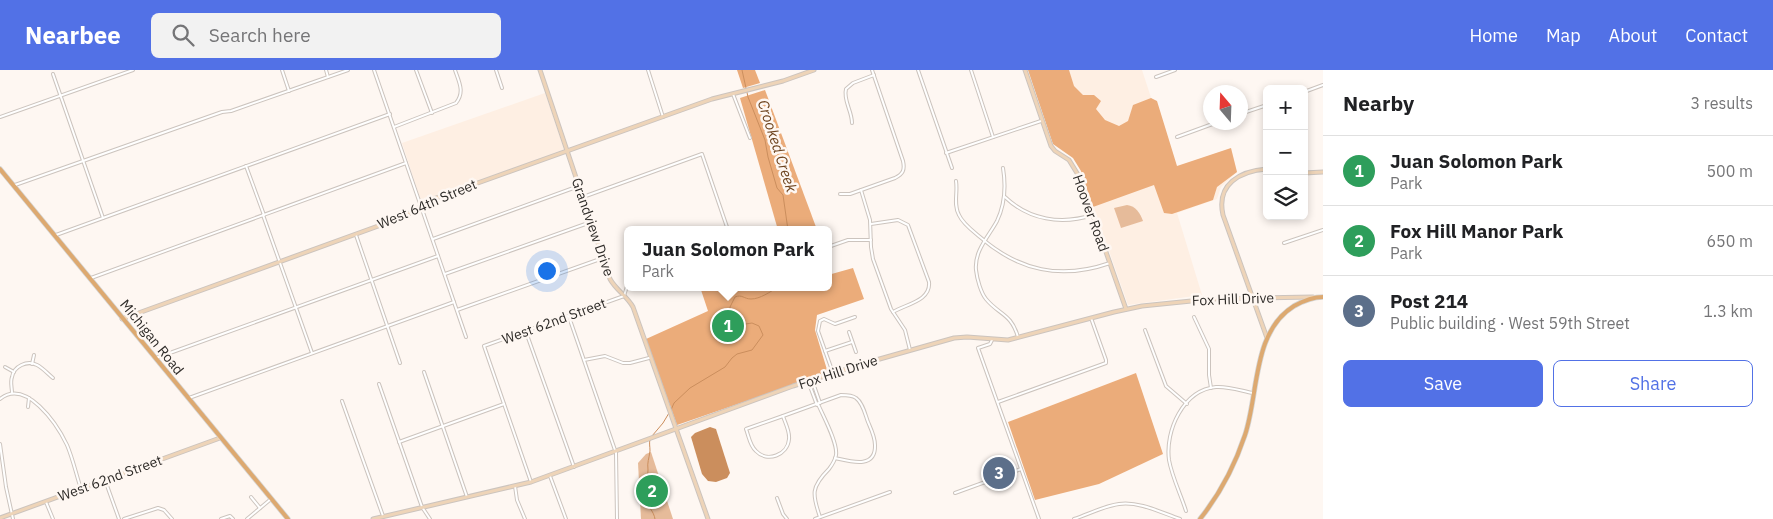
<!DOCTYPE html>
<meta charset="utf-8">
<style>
body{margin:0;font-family:"IBM Plex Sans",sans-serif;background:#f2f2f2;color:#202124}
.controls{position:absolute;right:15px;top:15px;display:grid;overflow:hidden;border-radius:8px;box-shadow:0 2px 8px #0003}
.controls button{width:45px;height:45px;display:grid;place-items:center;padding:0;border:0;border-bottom:1px solid #e0e0e0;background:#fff;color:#202124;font:25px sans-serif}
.compass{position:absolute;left:1203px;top:15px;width:45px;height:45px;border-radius:50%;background:#fff;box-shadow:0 2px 8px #0003;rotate:341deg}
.you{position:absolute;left:546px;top:200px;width:18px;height:18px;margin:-12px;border:4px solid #fff;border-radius:50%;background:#1a73e8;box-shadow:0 0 0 8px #1a73e833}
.badge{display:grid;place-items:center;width:32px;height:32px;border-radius:50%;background:#5271e6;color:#fff;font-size:16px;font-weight:700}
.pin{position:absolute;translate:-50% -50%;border:2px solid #fff;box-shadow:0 1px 5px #0006}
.popup{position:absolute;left:624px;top:156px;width:208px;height:65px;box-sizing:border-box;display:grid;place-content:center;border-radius:8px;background:#fff;filter:drop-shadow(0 1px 4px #0005);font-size:16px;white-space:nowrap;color:#757577}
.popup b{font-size:19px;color:#202124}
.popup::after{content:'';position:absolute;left:50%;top:100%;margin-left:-10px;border:10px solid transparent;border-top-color:#fff}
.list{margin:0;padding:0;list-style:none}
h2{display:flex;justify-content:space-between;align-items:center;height:65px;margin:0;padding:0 20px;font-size:21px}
h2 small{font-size:16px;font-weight:400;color:#757577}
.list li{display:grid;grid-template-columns:32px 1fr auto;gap:15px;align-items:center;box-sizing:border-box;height:70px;padding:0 20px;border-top:1px solid #e0e0e0}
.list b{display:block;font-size:19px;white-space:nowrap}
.list p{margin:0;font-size:16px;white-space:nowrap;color:#757577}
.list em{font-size:16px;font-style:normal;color:#757577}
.actions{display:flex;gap:10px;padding:15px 20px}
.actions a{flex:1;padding:11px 0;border:1px solid #5271e6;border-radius:8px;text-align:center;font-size:18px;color:#5271e6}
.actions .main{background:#5271e6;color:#fff}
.icon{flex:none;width:28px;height:28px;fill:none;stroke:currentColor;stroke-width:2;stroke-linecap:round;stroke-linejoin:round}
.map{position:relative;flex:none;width:1323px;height:449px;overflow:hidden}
header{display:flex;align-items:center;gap:30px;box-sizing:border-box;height:70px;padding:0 25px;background:#5271e6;color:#fff}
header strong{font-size:24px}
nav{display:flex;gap:28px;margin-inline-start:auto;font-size:18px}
.search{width:350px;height:45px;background:#f2f2f2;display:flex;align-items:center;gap:12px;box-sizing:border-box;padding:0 18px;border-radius:8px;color:#757577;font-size:19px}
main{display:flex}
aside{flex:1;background:#fff}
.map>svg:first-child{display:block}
.built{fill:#feefe3}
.green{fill:#e6bb9a}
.forest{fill:#ebac7a}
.water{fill:#cb8e5d}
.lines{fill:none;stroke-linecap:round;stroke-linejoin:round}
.stream{stroke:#cb8e5d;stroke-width:1}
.street-casing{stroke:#ccc4be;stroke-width:4}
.secondary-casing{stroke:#ccc4be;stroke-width:5}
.primary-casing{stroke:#d5d5d4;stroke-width:5.5}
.street{stroke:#fff;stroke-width:2}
.secondary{stroke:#eed4b8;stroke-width:3}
.primary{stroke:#dda970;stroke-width:4}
.labels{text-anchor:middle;stroke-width:5;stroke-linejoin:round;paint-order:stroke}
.street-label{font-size:14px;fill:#2e2b28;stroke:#fef7f2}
.water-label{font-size:15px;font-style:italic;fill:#6d431e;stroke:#fef7f2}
</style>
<header>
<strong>Nearbee</strong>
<div class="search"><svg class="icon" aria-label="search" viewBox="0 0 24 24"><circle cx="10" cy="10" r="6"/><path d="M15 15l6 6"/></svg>Search here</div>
<nav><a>Home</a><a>Map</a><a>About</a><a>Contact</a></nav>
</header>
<main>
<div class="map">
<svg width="1323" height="449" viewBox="0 0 1323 449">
<rect width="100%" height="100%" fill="#fef7f2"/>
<g class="built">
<polygon points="1028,0 1142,0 1174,98 1231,78 1237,102 1221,117 1217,129 1177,143 1202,225 1128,235 1081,101 1073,88 1053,74"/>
<polygon points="545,23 565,80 434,126 424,133 421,131 402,73"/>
</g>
<g class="green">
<path d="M1127,135c9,1 13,8 16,16l-22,7 -7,-20z"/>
<polygon points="651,382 673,449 641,449 638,393 646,384"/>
</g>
<g class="forest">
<polygon points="737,0 755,0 760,13 743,18"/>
<polygon points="1028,0 1069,0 1074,16 1083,25 1094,25 1101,31 1096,39 1105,50 1119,56 1128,51 1133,35 1151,28 1157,31 1177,96 1231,78 1237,102 1217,117 1213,130 1172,144 1164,143 1154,115 1093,137 1081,101 1073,88 1053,74"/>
<polygon points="765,20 816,157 809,160 778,160 740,28"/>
<polygon points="853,198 864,229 817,245 815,260 828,303 677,355 646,269 708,241 700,217 828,217 828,205"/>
<polygon points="1136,303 1163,384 1099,414 1035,430 1008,352"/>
</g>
<polygon class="water" points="710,357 716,359 730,403 727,408 716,412 708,411 702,404 691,367 695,363"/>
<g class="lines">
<g class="stream">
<polyline points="742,0 748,27 765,70 768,87 777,118 783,125 788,160"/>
<path d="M671,340l3,-7 16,-15 35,-21 7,-9 5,-4 15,-4 11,-15 -4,-9 -7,-3 -13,2 -8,-5 -1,-13 5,-10c7,-3 9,2 16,2 9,0 19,-7 27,-12"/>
<polyline points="652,366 663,353 669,343"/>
<path d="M650,369c-1,5 0,7 0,12 -1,8 -3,11 -2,19 0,10 -6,18 -3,28 2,8 9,13 10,21"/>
</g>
<defs>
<g id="street">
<polyline points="282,0 289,21"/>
<polyline points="326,0 328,7"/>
<polyline points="374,0 466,267"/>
<polyline points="416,0 432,43"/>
<polyline points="496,0 502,18"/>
<polyline points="648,0 663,47"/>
<polyline points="918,0 952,98"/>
<polyline points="971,0 993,67"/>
<polyline points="53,4 103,148"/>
<polyline points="1156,7 1175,0"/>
<polyline points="1304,22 1323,15"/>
<polyline points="733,24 750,68"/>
<polyline points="1240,44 1267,35"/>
<polyline points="0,47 133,0"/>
<path d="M852,53c0,-12 -9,-23 -6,-34l7,-6 21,-8"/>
<path d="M394,57l62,-24c9,-11 3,-21 -1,-33"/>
<polyline points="1177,67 1218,52"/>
<polyline points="946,83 1041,51"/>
<polyline points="246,96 264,145"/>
<path d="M1003,98c3,18 2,36 -6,53 -8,15 -23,30 -21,49 1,9 5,23 10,29 13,16 25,14 32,38"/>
<path d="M956,111c2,12 -3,23 3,34 4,9 14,16 21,22 39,34 81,43 130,26"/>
<polyline points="15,115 222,42 231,41 348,0"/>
<polyline points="861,120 870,150 871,177 873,189 891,239 905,260 910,280"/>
<path d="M840,124h10l45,-16c8,-4 10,-8 8,-17l-31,-91"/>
<polyline points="583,127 702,84 728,160"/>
<path d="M1005,127c24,23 56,28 88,18"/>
<polyline points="263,145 312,283"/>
<path d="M871,154l27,-4 10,5 21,57c2,19 -23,22 -36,30"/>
<polyline points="56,165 390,44"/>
<polyline points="356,165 400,293"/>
<polyline points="433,169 579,116"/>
<polyline points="1284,173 1323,160"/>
<polyline points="828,177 848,170 871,170"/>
<polyline points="445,204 591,152"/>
<polyline points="91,208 406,93"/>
<polyline points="457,240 603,188"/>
<polyline points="569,247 616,383 617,449"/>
<polyline points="1194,247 1209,279 1209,305 1211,318"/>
<polyline points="1145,260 1166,316 1187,334"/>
<polyline points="526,262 574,397"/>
<polyline points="849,262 856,282"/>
<polyline points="992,270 990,274 978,278 1039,449"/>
<polyline points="825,281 852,272"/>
<polyline points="156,288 438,186"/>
<polyline points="584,290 605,286 623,293 630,293 649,288"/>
<polyline points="32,294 34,285"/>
<polyline points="5,297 14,302"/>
<polyline points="424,302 467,427"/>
<polyline points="833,303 818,261 820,251 824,249 835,254 855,247"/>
<polyline points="812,310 820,333"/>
<polyline points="808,311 817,335"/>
<polyline points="379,314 422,437 430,449"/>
<path d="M12,323c0,-5 -2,-11 0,-16 2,-11 15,-17 25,-12 6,3 11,9 16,13"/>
<polyline points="189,328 454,232"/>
<path d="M0,329c26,-21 57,25 67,46 6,14 9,29 14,44"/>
<polyline points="342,331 383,446"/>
<polyline points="998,332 1106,293 1106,290 1091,248"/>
<path d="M818,334c5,12 20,39 18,51 -1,6 -4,10 -7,14 -18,18 -17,25 -9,48"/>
<polyline points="28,337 29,328"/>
<path d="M783,346l58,-21c6,0 11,0 15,3 7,5 9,16 12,24 3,7 7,15 7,23 1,25 -26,16 -40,13"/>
<path d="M783,346c2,7 7,15 6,23 -1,16 -22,24 -33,12 -6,-5 -7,-14 -10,-22z"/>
<polyline points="399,372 504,334"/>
<polyline points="0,374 6,417 13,449"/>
<polyline points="550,406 566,449"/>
<polyline points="105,410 119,449"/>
<polyline points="531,412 484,276 624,226 628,213"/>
<polyline points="515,416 517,430 525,449"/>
<polyline points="955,423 1021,399"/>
<polyline points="251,427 260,438"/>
<polyline points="777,428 783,444 787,449"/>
<polyline points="46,432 53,449"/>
<path d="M1186,441c-5,-16 -14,-34 -17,-51 -4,-29 14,-70 47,-73 12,-1 26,4 37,6"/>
<polyline points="124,449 158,438 164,440 172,449"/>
<polyline points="221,449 230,446 233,449"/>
<polyline points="247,449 271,429"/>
<polyline points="815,449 890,422"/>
<path d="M1074,449c15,-5 30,-13 45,-15 20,-3 43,9 61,15"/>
</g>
<g id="secondary">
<path d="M540,0l70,209c6,11 17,17 23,28l75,212"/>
<polyline points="1025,0 1051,76 1055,81 1069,90 1080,108 1126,239"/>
<polyline points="1304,103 1323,102"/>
<polyline points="122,249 403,147 436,128 712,29 783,11 814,0"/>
<path d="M1267,268l-44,-123c-7,-31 17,-44 44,-46"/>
<polyline points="0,448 220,368"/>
<polyline points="373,449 531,412 793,316 869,292 954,268 967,267 1008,270 1114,242 1142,236 1211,229 1313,227"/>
</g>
<g id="primary">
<polyline points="0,99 288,449"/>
<path d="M1200,449c20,-25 35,-54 45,-84 14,-42 7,-103 49,-129 9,-5 19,-9 29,-9"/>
</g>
</defs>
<use href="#street" class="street-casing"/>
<use href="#secondary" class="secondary-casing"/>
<use href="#primary" class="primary-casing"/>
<use href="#street" class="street"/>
<use href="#secondary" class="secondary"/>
<use href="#primary" class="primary"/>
</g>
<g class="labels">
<g class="street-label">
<text transform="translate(427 134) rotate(-23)" y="5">West 64th Street</text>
<text transform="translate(1091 143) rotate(70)" y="5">Hoover Road</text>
<text transform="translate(593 157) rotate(71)" y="5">Grandview Drive</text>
<text transform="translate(1233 229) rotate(-2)" y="5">Fox Hill Drive</text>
<text transform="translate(554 251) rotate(-20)" y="5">West 62nd Street</text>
<text transform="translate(152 267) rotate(51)" y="5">Michigan Road</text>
<text transform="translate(838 302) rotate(-18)" y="5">Fox Hill Drive</text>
<text transform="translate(110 408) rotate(-20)" y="5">West 62nd Street</text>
</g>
<g class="water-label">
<text transform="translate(777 76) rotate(72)" y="5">Crooked Creek</text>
</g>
</g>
</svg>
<div class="controls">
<button>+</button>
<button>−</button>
<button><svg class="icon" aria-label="layers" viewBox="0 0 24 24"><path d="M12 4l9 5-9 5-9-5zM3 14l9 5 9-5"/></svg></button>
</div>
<svg class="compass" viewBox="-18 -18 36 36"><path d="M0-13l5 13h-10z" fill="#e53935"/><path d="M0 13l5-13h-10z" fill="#757577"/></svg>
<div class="you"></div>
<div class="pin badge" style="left:728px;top:256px;background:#2e9e5b">1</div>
<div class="popup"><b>Juan Solomon Park</b>Park</div>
<div class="pin badge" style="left:652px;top:421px;background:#2e9e5b">2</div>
<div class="pin badge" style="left:999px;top:403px;background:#5c6f8a">3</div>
</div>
<aside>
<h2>Nearby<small>3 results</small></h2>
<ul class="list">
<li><span class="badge" style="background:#2e9e5b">1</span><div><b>Juan Solomon Park</b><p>Park</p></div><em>500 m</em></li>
<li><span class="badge" style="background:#2e9e5b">2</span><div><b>Fox Hill Manor Park</b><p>Park</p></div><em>650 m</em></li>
<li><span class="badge" style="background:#5c6f8a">3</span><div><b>Post 214</b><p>Public building · West 59th Street</p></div><em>1.3 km</em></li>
</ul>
<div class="actions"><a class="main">Save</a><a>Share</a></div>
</aside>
</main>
